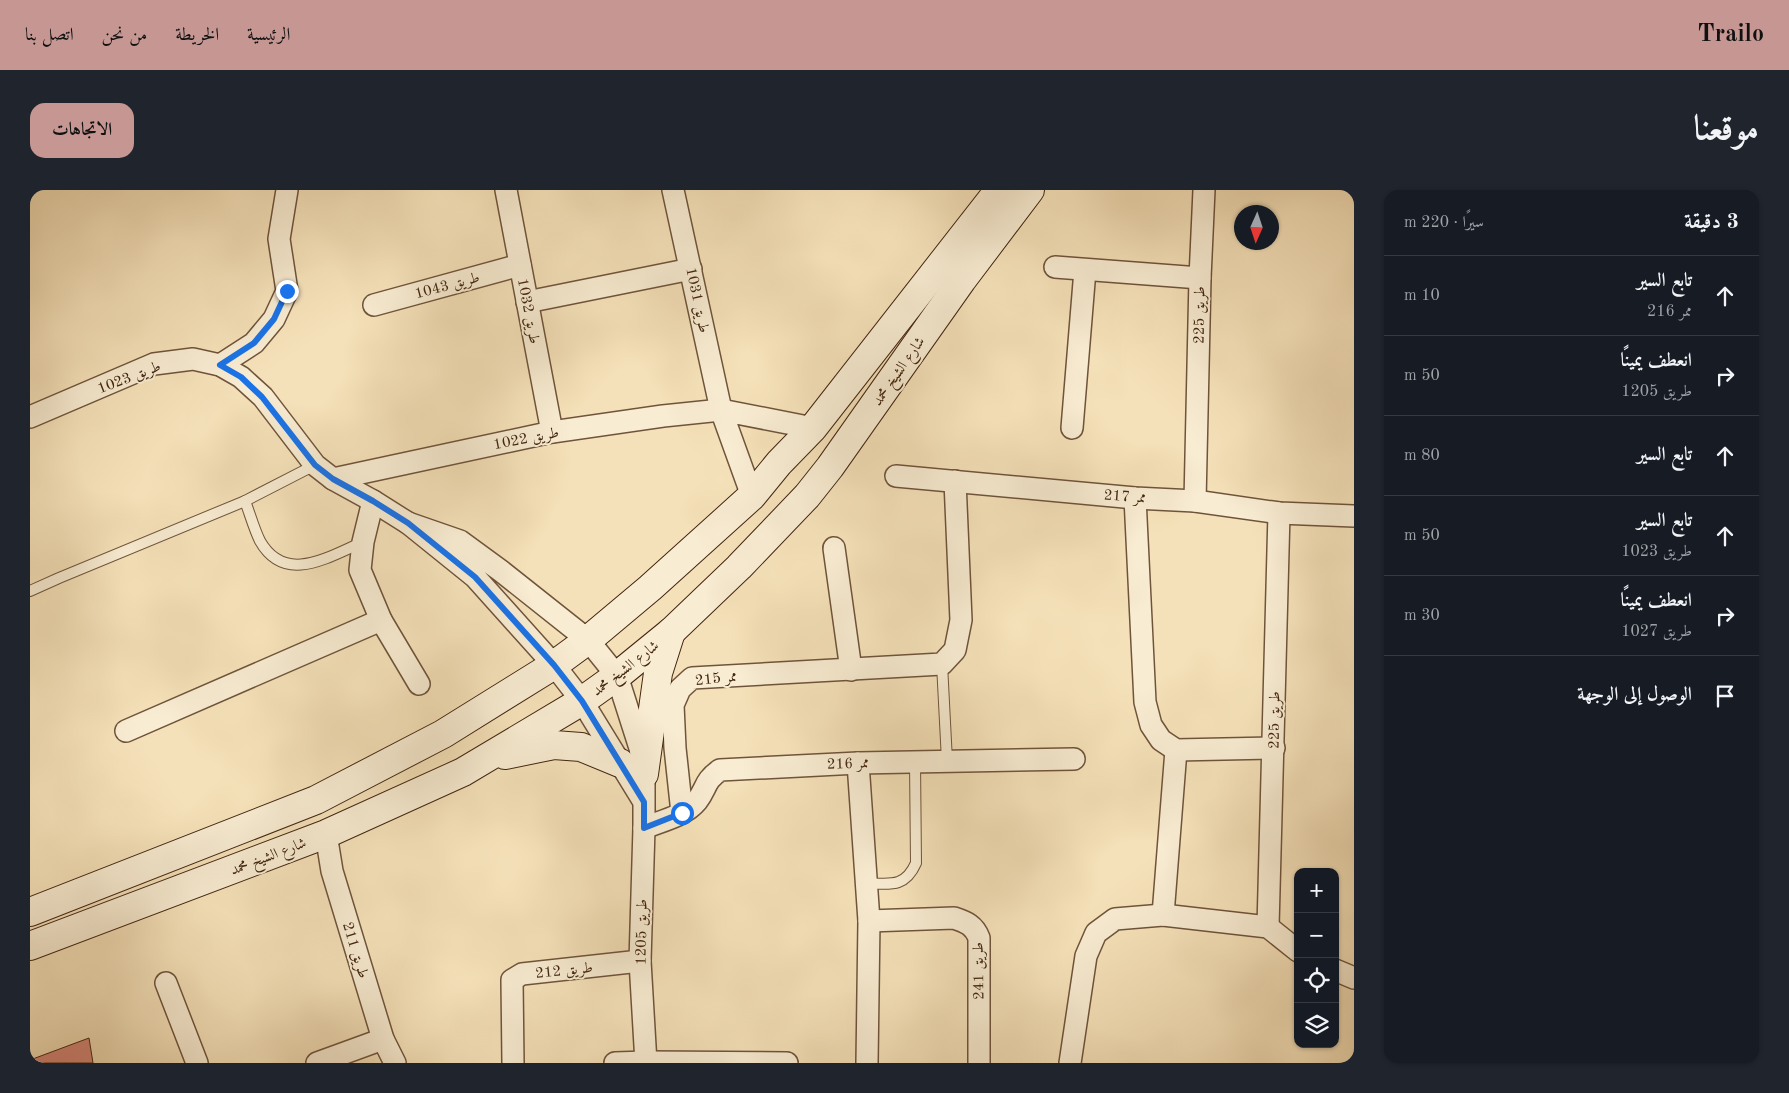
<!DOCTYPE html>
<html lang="ar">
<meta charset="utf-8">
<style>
body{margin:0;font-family:"Old Standard TT",Amiri,serif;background:#20242c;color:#f1f3f6;direction:rtl}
.controls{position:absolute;right:15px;bottom:15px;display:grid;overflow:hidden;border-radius:10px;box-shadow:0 1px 4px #0004}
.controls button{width:45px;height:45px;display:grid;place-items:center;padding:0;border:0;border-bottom:1px solid #363941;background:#171b24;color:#f1f3f6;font:25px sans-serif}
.compass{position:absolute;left:1204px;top:15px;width:45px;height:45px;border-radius:50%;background:#171b24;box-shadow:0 1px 4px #0004;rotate:183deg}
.stop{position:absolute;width:15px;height:15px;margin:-11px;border:4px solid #1a73e8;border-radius:50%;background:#fff}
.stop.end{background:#1a73e8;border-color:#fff;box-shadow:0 1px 5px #0008}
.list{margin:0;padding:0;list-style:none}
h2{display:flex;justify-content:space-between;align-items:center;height:65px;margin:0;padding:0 20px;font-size:21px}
h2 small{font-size:16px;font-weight:400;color:#9ea1a6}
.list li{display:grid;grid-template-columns:32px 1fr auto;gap:15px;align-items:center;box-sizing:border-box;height:80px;padding:0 20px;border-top:1px solid #363941}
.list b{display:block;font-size:19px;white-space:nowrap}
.list p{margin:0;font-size:16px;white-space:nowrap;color:#9ea1a6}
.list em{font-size:16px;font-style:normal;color:#9ea1a6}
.icon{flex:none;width:28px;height:28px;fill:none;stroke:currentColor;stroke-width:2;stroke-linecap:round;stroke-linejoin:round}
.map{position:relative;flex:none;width:1324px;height:873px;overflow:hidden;direction:ltr;border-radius:15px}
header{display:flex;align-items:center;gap:30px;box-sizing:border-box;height:70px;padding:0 25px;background:#c59692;color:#111}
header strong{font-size:24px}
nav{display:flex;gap:28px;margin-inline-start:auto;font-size:18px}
.intro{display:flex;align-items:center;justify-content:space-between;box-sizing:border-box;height:120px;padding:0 30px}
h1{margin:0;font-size:35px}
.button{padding:12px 22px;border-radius:15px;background:#c59692;color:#111;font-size:18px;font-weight:700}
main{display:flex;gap:30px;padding:0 30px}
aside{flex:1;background:#171b24;border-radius:15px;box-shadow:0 1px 4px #0004}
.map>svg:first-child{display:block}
.building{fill:#d6877a;stroke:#422511}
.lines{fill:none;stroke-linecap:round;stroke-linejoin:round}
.lane-casing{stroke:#6f543b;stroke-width:12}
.street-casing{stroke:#6f543b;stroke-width:24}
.secondary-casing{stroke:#422511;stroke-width:30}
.lane{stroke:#f8ecd2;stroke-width:10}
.street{stroke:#f8ecd2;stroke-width:21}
.secondary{stroke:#f8ecd2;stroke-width:28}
.route{stroke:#1a73e8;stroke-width:6}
.labels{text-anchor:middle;stroke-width:4;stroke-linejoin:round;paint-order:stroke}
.street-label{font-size:15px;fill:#422511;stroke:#f8ecd2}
</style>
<header>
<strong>Trailo</strong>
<nav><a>الرئيسية</a><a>الخريطة</a><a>من نحن</a><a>اتصل بنا</a></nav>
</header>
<div class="intro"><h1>موقعنا</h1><a class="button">الاتجاهات</a></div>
<main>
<aside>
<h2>3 دقيقة<small>سيرًا · 220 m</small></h2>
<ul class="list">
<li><svg class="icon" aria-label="ahead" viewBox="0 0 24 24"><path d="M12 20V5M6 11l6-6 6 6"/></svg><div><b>تابع السير</b><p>ممر 216</p></div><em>10 m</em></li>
<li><svg class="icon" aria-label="right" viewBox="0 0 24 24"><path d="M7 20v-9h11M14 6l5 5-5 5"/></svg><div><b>انعطف يمينًا</b><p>طريق 1205</p></div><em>50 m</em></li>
<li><svg class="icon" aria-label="ahead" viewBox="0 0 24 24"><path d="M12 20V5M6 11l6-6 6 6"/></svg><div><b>تابع السير</b></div><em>80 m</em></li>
<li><svg class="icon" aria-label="ahead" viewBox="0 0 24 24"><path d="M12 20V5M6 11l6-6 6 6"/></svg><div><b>تابع السير</b><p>طريق 1023</p></div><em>50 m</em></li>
<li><svg class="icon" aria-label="right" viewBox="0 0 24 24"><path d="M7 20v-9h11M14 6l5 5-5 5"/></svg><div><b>انعطف يمينًا</b><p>طريق 1027</p></div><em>30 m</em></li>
<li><svg class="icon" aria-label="arrive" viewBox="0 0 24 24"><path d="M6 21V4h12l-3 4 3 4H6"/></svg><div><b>الوصول إلى الوجهة</b></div></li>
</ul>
</aside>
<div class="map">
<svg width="1324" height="873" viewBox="0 0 1324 873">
<rect width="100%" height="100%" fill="#f5e1b9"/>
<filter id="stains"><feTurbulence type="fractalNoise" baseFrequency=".004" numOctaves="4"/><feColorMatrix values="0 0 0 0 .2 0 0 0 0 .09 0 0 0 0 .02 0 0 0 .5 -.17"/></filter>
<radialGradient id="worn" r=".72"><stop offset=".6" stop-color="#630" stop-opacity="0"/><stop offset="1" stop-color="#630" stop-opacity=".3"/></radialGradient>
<polygon class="building" points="59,848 63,873 0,873 0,870"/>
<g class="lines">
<defs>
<g id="lane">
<path d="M215,311c5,13 9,28 15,40 25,44 68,16 103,1"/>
<polyline points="0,401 29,388 215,311 285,275"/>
<polyline points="912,474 917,571"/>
<path d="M836,693c24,1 39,5 50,-20l-1,-101"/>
</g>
<g id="street">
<polyline points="476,0 522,242"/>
<polyline points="1025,77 1170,88"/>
<polyline points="497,112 661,79"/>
<polyline points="344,115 490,75"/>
<polyline points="190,175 224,153 244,129 257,101 249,49 257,0"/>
<polyline points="0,227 124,174 163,169 190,175 211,187 233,207 285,275 303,289 343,311 378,333"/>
<polyline points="1042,238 1055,80"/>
<polyline points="866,286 1105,308 1165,311 1249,323 1324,326"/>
<polyline points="303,289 522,242 633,226 691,220 643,0"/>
<polyline points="722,306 691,220 783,238"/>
<polyline points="1105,308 1115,512 1121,535 1131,550 1146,560 1244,558"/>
<polyline points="343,311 333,352 330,380 351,430 389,494"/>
<polyline points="1165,311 1170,88 1174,0"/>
<polyline points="804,358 821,480"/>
<polyline points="96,541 351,430"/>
<polyline points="828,573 839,731 837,873"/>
<polyline points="614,612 552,511 524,475 445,387 378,333 430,351 471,381 558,450 587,486 610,558 614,584 614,638 610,771 616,873"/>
<polyline points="652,623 645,558 643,515 650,499 662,488 912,474 925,460 931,430 925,291"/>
<path d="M614,638c17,-7 41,-12 53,-27 10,-13 7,-20 23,-31l138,-7 216,-4"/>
<polyline points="296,644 302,681 353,849 365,873"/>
<polyline points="1133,725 1146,560"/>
<path d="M839,731l85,-3c12,4 20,7 25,20v125"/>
<polyline points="1238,737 1249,323"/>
<polyline points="1305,780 1324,788"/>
<polyline points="136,793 167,873"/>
<polyline points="287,873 353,849"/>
<polyline points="483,873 482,790 492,784 610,771"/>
<polyline points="585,873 616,872 757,873"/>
<polyline points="1040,873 1056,766 1066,743 1085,729 1133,725 1238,737 1268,761"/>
</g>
<g id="secondary">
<polyline points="475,565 524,555 551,557 590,573"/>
<polyline points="614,584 628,483 641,442"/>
<polyline points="0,722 286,610 413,544 524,475 558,450 620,398 722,306 749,273 783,238 969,0"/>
<polyline points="0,756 296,644 433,582 552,511 587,486 641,442 709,377 777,306 800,277 932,90 1000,0"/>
</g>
</defs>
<use href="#lane" class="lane-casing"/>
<use href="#street" class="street-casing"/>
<use href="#secondary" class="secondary-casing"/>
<use href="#lane" class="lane"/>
<use href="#street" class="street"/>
<use href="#secondary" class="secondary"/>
</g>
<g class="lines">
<polyline class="route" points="257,101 244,129 224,153 190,175 211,187 232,207 285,275 303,289 343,311 378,333 445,387 524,475 552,511 614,612 614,638 652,623"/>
</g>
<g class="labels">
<g class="street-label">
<text transform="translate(417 95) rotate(-15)" y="5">طريق 1043</text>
<text transform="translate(668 110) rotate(78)" y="5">طريق 1031</text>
<text transform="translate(499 121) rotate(79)" y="5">طريق 1032</text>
<text transform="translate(1169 125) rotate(-89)" y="5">طريق 225</text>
<text transform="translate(868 181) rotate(-55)" y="5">شارع الشيخ محمد</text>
<text transform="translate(99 187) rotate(-21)" y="5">طريق 1023</text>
<text transform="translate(496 248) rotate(-11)" y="5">طريق 1022</text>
<text transform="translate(1095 306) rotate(4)" y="5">ممر 217</text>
<text transform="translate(595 478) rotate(-38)" y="5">شارع الشيخ محمد</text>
<text transform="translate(686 488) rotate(-6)" y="5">ممر 215</text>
<text transform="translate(1244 530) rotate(-89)" y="5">طريق 225</text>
<text transform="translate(818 573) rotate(-2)" y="5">ممر 216</text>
<text transform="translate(238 666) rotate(-21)" y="5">شارع الشيخ محمد</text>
<text transform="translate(611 742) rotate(-89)" y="5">طريق 1205</text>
<text transform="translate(326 760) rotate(73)" y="5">طريق 211</text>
<text transform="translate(534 780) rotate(-6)" y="5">طريق 212</text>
<text transform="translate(948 781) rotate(-91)" y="5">طريق 241</text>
</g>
</g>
<rect width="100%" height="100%" filter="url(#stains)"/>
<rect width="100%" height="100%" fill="url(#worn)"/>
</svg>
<div class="controls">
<button>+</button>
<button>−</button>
<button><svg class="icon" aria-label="locate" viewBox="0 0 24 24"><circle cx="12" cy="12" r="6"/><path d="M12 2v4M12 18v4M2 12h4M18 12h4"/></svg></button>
<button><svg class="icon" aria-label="layers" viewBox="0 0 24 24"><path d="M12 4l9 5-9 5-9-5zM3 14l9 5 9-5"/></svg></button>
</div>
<svg class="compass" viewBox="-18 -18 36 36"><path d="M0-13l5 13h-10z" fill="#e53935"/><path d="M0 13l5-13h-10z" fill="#9ea1a6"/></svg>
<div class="stop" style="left:652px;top:623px"></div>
<div class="stop end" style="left:257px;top:101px"></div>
</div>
</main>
